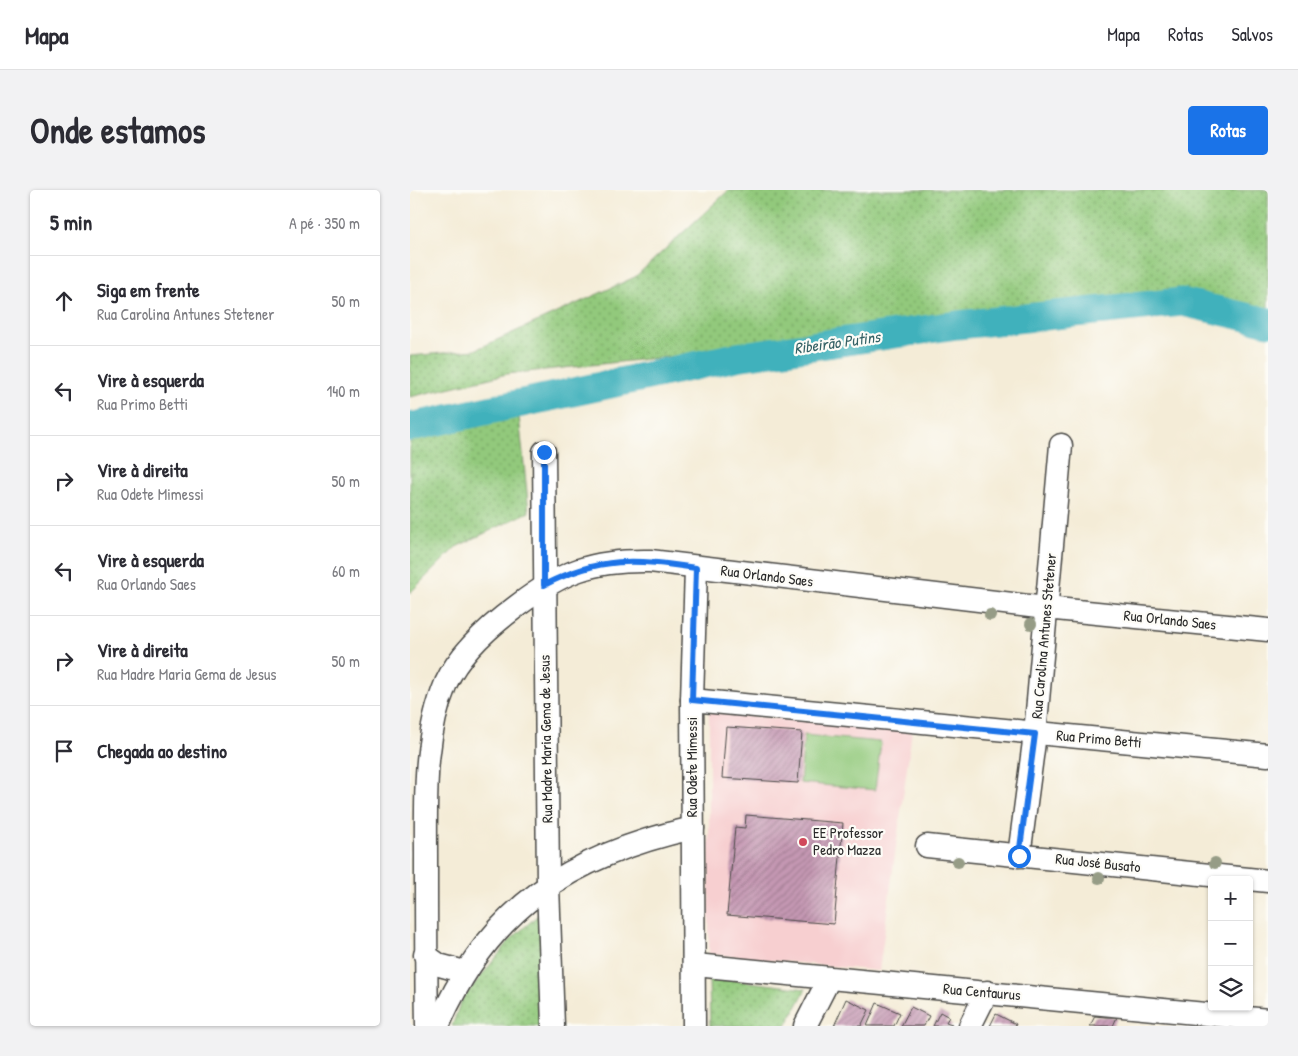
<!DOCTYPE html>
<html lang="pt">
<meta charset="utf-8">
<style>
body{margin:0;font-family:"Patrick Hand",sans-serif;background:#f2f2f3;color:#2b2b33}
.controls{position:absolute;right:15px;bottom:15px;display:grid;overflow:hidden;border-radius:5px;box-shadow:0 1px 4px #0004}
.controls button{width:45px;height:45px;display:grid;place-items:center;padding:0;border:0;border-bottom:1px solid #e1e1e2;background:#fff;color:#2b2b33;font:25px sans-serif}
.stop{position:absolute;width:15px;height:15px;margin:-11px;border:4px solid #1a73e8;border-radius:50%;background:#fff}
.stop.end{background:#1a73e8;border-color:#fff;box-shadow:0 1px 5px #0008}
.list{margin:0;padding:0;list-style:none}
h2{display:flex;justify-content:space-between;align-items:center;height:65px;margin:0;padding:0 20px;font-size:21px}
h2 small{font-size:16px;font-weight:400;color:#7c7c81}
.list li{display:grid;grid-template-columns:32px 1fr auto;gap:15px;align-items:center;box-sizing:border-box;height:90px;padding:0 20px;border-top:1px solid #e1e1e2}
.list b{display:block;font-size:19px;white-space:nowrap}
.list p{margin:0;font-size:16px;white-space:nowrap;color:#7c7c81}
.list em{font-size:16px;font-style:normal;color:#7c7c81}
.icon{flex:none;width:28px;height:28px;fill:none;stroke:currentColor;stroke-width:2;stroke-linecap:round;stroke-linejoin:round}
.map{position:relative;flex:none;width:858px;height:836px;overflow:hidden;border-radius:5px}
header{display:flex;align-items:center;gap:30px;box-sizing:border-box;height:70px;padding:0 25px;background:#fff;border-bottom:1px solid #e1e1e2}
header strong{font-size:24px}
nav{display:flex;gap:28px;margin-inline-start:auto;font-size:18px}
.intro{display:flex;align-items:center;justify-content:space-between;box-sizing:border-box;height:120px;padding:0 30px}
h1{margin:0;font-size:35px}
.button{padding:12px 22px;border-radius:5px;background:#1a73e8;color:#fff;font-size:18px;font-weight:700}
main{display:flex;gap:30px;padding:0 30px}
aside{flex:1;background:#fff;border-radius:5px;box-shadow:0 1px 4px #0004}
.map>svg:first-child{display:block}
.built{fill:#f7cfd0}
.grass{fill:url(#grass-dots);stroke:#5e7a53}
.park{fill:#92c97b;stroke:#5e7a53}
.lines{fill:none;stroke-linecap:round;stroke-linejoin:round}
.river{stroke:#41b1bc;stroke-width:29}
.building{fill:url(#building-hatch)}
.minor-casing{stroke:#494845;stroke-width:25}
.minor{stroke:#fff;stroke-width:22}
.tree{fill:#969c86}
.route{stroke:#1a73e8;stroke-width:6}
.poi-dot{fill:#d1495b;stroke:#fdfcf7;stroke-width:2}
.labels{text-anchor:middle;stroke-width:4.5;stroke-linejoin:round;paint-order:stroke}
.street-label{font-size:15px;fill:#2b2b2b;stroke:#fdfcf7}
.poi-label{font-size:15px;fill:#2b2b2b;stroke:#fdfcf7;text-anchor:start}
.water-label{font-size:16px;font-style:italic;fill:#346165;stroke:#fdfcf7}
</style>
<header>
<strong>Mapa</strong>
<nav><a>Mapa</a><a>Rotas</a><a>Salvos</a></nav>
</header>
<div class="intro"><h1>Onde estamos</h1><a class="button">Rotas</a></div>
<main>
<aside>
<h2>5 min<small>A pé · 350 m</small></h2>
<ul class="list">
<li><svg class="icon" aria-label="ahead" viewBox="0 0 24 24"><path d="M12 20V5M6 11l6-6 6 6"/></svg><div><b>Siga em frente</b><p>Rua Carolina Antunes Stetener</p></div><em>50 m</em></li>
<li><svg class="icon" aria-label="left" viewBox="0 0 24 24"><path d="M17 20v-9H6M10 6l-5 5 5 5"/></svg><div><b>Vire à esquerda</b><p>Rua Primo Betti</p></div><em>140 m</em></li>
<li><svg class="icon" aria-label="right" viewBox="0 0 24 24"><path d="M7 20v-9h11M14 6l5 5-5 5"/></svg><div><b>Vire à direita</b><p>Rua Odete Mimessi</p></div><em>50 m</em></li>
<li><svg class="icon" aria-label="left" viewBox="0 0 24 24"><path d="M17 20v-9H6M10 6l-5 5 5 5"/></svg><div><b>Vire à esquerda</b><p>Rua Orlando Saes</p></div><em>60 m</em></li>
<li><svg class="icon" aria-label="right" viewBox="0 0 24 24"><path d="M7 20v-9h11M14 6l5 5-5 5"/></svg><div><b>Vire à direita</b><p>Rua Madre Maria Gema de Jesus</p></div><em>50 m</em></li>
<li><svg class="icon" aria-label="arrive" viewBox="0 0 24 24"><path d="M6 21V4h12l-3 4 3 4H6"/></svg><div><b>Chegada ao destino</b></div></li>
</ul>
</aside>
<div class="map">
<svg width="858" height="836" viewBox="0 0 858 836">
<defs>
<pattern id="grass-dots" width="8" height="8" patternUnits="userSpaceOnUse" patternTransform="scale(1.25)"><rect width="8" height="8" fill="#92c97b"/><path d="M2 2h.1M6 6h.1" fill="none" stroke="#77a365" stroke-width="1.8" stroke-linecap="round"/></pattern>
<pattern id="building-hatch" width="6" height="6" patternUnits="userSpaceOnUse" patternTransform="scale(1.25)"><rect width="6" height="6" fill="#c598b3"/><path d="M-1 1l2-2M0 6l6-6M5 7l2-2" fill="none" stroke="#a07c92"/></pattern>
</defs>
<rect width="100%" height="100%" fill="#fdfcf7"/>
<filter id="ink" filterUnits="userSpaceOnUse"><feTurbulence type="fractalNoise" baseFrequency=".02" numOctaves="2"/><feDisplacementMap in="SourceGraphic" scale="10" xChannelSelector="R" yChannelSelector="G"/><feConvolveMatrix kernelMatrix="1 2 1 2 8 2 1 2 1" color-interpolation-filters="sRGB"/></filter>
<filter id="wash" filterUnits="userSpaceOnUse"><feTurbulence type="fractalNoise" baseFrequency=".0096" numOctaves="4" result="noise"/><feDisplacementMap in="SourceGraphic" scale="20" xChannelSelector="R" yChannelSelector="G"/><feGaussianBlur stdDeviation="1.12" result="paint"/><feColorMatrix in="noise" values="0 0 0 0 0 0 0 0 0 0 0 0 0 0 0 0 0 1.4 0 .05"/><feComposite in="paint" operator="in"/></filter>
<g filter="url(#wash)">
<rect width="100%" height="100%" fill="#f4ecd7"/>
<polygon class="built" points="299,522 502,541 469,781 299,764"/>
<g class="grass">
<polygon points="319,0 858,0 858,131 771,112 97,184 0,207 0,166 65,160 225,87"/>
<polygon points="109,226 119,322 46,357 0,403 0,250"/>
<polygon points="135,719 135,836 42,836 51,811 100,750"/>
<polygon points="299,787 396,799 376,836 300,836"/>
</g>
<polygon class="park" points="394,545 471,552 465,600 390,593"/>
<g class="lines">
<polyline class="river" points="0,237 326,167 547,135 772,112 858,132"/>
</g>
<g id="blocks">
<g class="building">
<polygon points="316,537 392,542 388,593 312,588"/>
<polygon points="336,625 433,633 424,734 317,725 325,637 335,638"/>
<polygon points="436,809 459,820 451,836 424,836"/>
<polygon points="467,813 490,823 484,836 457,836"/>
<polygon points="501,817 519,826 514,836 491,836"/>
<polygon points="530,822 539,827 536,832 542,834 541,836 523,836"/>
<polygon points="586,824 606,834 605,836 580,836"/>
<polygon points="685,826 695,827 707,827 703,836 680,836"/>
</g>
</g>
</g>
<g filter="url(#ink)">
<use href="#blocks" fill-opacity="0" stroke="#494845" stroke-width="1"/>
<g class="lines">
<defs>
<g id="minor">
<polyline points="134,262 138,695 143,836"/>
<polyline points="282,510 858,565"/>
<polyline points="517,656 858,691"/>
<polyline points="609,666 625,544 651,255"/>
<polyline points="15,765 29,775 55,782"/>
<polyline points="285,775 858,830"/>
<path d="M17,836c-1,-57 -1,-114 -1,-171 0,-57 -3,-117 20,-172 14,-31 44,-57 71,-77 46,-35 75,-46 133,-45l396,47 222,22"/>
<path d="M28,836c50,-118 133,-171 255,-198"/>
<polyline points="284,836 282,510 286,378"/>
<polyline points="395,836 419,789"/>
<polyline points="560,836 577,802"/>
</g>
</defs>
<use href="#minor" class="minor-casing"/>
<use href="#minor" class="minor"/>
</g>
<g class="tree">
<circle cx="580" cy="425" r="6"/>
<circle cx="621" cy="434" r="6"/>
<circle cx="548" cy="672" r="6"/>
<circle cx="805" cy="673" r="6"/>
<circle cx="689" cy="688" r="6"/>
</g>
</g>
<g class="lines" filter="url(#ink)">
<path class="route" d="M134,262v133c57,-29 91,-26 152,-17l-4,132 343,34 -16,122"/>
</g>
<circle class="poi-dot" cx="393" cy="652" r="5"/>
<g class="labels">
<g class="street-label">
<text transform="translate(357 386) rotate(7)" y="5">Rua Orlando Saes</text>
<text transform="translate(760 430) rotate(6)" y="5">Rua Orlando Saes</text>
<text transform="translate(634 446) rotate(-85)" y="5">Rua Carolina Antunes Stetener</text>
<text transform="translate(136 549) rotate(-91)" y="5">Rua Madre Maria Gema de Jesus</text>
<text transform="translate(689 549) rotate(5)" y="5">Rua Primo Betti</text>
<text transform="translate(282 577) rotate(-90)" y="5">Rua Odete Mimessi</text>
<text transform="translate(688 673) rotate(6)" y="5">Rua José Busato</text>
<text transform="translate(572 802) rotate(5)" y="5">Rua Centaurus</text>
</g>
<g class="poi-label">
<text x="403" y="648">EE Professor<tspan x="403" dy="17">Pedro Mazza</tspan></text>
</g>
<g class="water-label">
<text transform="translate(427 152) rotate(-8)" y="6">Ribeirão Putins</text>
</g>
</g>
</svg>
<div class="controls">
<button>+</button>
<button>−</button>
<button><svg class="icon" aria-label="layers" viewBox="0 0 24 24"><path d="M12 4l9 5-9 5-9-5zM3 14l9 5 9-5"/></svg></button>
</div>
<div class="stop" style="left:609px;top:666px"></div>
<div class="stop end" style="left:134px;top:262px"></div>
</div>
</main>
